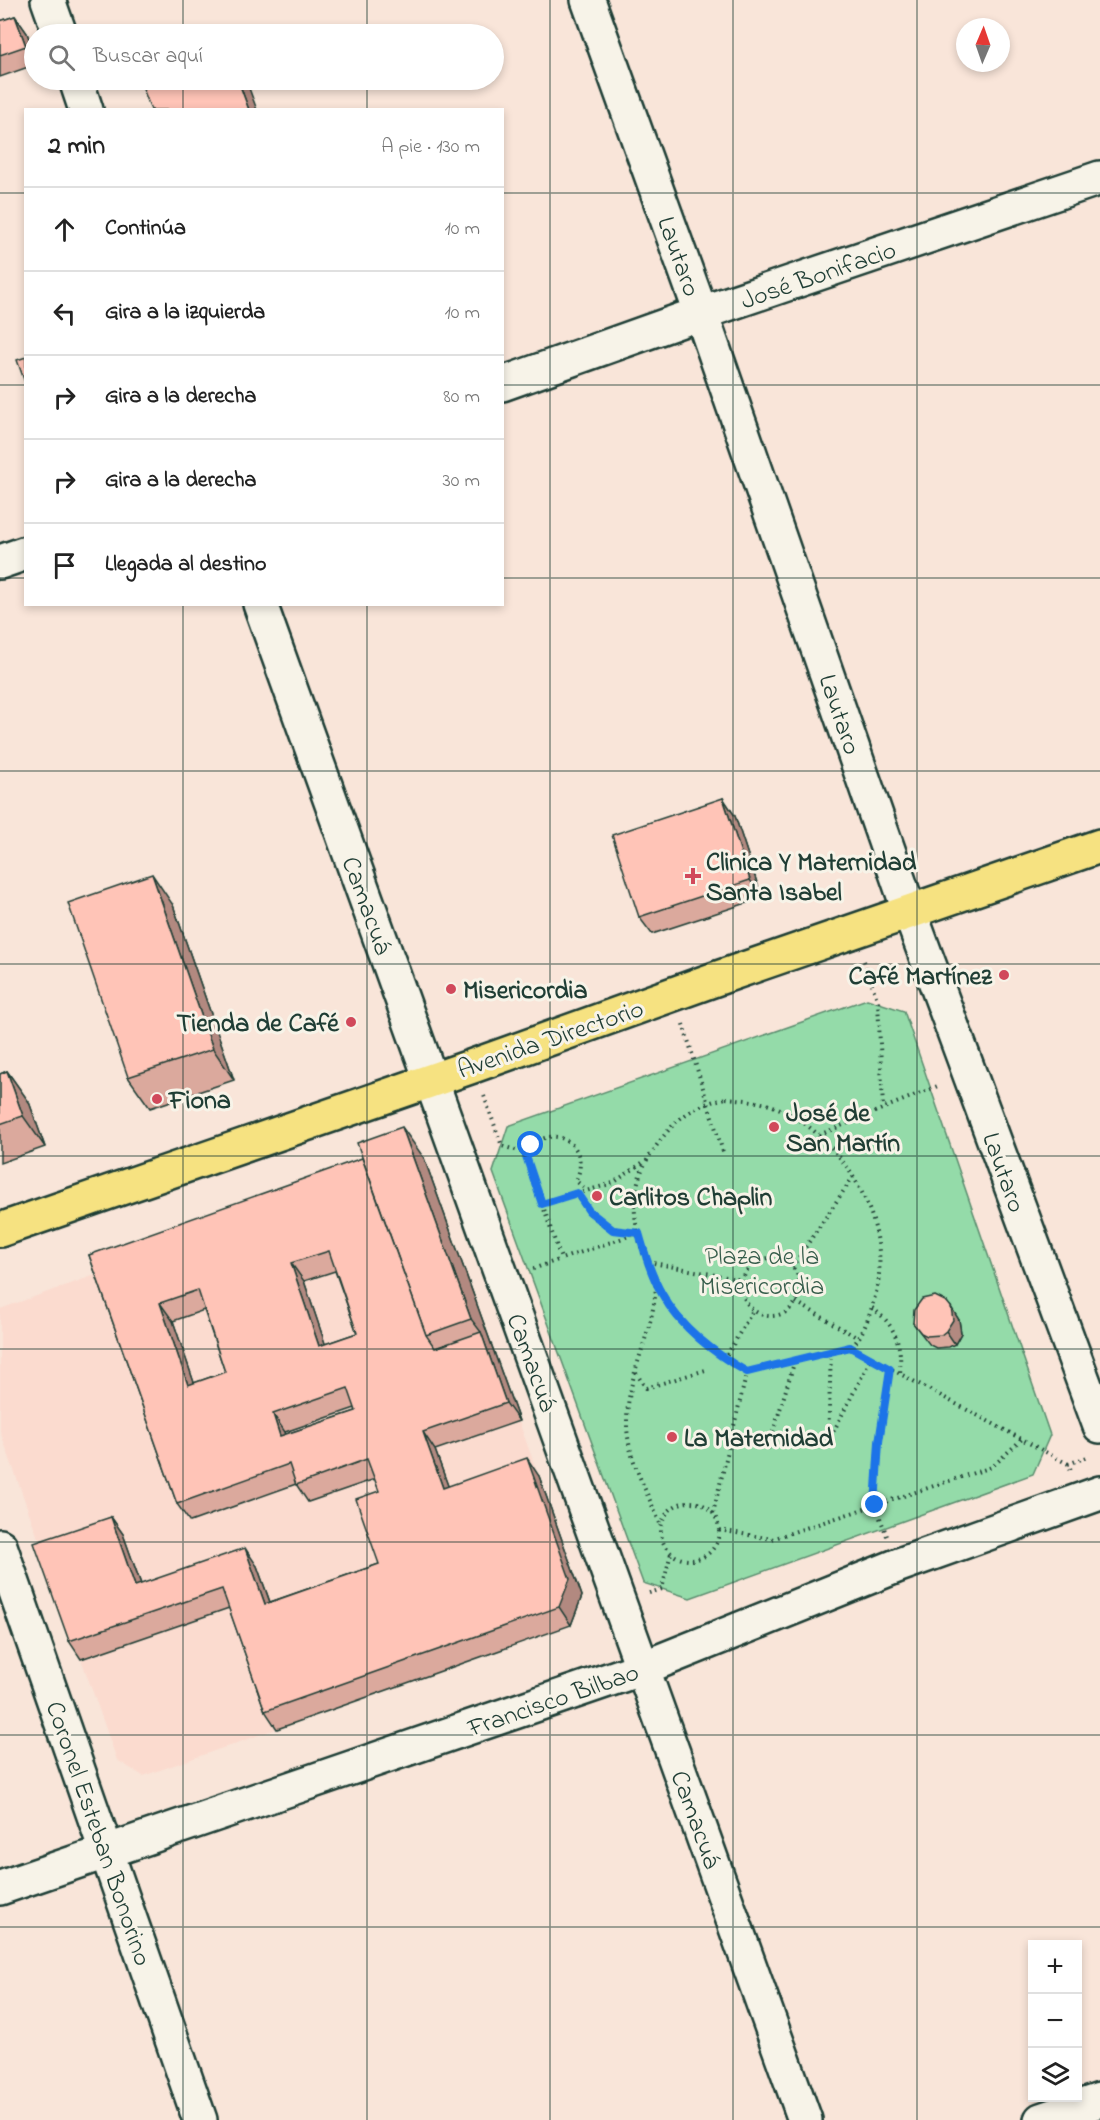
<!DOCTYPE html>
<html lang="es">
<meta charset="utf-8">
<style>
body{margin:0;font-family:"Indie Flower",sans-serif;background:#f2f2f2;color:#222}
.controls{position:absolute;right:18px;bottom:18px;display:grid;overflow:hidden;border-radius:0px;box-shadow:0 3px 9px #0003}
.controls button{width:54px;height:54px;display:grid;place-items:center;padding:0;border:0;border-bottom:2px solid #e0e0e0;background:#fff;color:#222;font:30px sans-serif}
.compass{position:absolute;left:956px;top:18px;width:54px;height:54px;border-radius:50%;background:#fff;box-shadow:0 3px 9px #0003;rotate:2deg}
.stop{position:absolute;width:18px;height:18px;margin:-14px;border:4px solid #1a73e8;border-radius:50%;background:#fff}
.stop.end{background:#1a73e8;border-color:#fff;box-shadow:0 2px 6px #0008}
.list{margin:0;padding:0;list-style:none}
h2{display:flex;justify-content:space-between;align-items:center;height:78px;margin:0;padding:0 24px;font-size:26px}
h2 small{font-size:20px;font-weight:400;color:#767676}
.list li{display:grid;grid-template-columns:39px 1fr auto;gap:18px;align-items:center;box-sizing:border-box;height:84px;padding:0 24px;border-top:2px solid #e0e0e0}
.list b{display:block;font-size:22px;white-space:nowrap}
.list em{font-size:20px;font-style:normal;color:#767676}
.icon{flex:none;width:33px;height:33px;fill:none;stroke:currentColor;stroke-width:2;stroke-linecap:round;stroke-linejoin:round}
.map{position:relative;flex:none;width:1100px;height:2120px;overflow:hidden}
.search{position:absolute;background:#fff;box-shadow:0 3px 9px #0003;left:24px;top:24px;width:480px;height:66px;display:flex;align-items:center;gap:15px;box-sizing:border-box;padding:0 21px;border-radius:33px;color:#767676;font-size:22px}
.panel{position:absolute;background:#fff;box-shadow:0 3px 9px #0003;left:24px;top:108px;width:480px;height:498px;border-radius:0px}
.map>svg:first-child{display:block}
.built{fill:#fbdbcf}
.green{fill:#94dba9;stroke:#5a8c6e;stroke-width:1.5}
.lines{fill:none;stroke-linecap:round;stroke-linejoin:round}
.minor-casing{stroke:#1f3d34;stroke-width:38}
.primary-casing{stroke:#1f3d34;stroke-width:38}
.path{stroke:#1f3d34;stroke-width:4;stroke-dasharray:1.5 4.5;stroke-linecap:butt}
.minor{stroke:#f7f3e8;stroke-width:33}
.primary{stroke:#f6e281;stroke-width:33}
.wall{fill:#dba99d;stroke:#1f3d34;stroke-width:1.5;fill-rule:evenodd}
.shaded-wall{fill:#b28980;stroke:#1f3d34;stroke-width:1.5}
.building{fill:#ffc4b7;stroke:#1f3d34;stroke-width:1.5;fill-rule:evenodd}
.route{stroke:#1a73e8;stroke-width:8}
.grid{fill:none;stroke:#1f3d34;stroke-width:1.5;stroke-opacity:0.55}
.poi-dot{fill:#d1495b;stroke:#f7f3e8;stroke-width:2}
.labels{text-anchor:middle;stroke-width:6;stroke-linejoin:round;paint-order:stroke}
.street-label{font-size:26px;fill:#1f3d34;stroke:#f7f3e8}
.poi-label{font-size:26px;font-weight:bold;fill:#1f3d34;stroke:#f7f3e8;text-anchor:start}
.park-label{font-size:26px;fill:#365d4b;stroke:#f7f3e8}
</style>
<div class="map">
<svg width="1100" height="2120" viewBox="0 0 1100 2120">
<rect width="100%" height="100%" fill="#f9e5d9"/>
<filter id="ink" filterUnits="userSpaceOnUse"><feTurbulence type="fractalNoise" baseFrequency=".0167" numOctaves="2"/><feDisplacementMap in="SourceGraphic" scale="12" xChannelSelector="R" yChannelSelector="G"/><feConvolveMatrix kernelMatrix="1 2 1 2 8 2 1 2 1" color-interpolation-filters="sRGB"/></filter>
<g filter="url(#ink)">
<polygon class="built" points="378,1174 448,1366 493,1350 582,1596 571,1625 143,1776 117,1760 0,1431 0,1309"/>
<polygon class="green" points="867,999 904,1011 1050,1435 1033,1474 690,1598 643,1583 493,1172 508,1126"/>
<g class="lines">
<defs>
<g id="minor">
<polyline points="48,0 60,34"/>
<polyline points="588,0 701,313 910,913 1100,1426"/>
<polyline points="76,80 86,110"/>
<polyline points="502,384 701,313 1100,178"/>
<polyline points="0,562 26,553"/>
<polyline points="260,604 805,2120"/>
<polyline points="0,1546 200,2120"/>
<polyline points="0,1888 643,1668 899,1565 1100,1493"/>
<polyline points="1041,2120 1100,2100"/>
</g>
<polyline id="primary" points="0,1230 473,1066 718,978 1100,846"/>
</defs>
<use href="#minor" class="minor-casing"/>
<use href="#primary" class="primary-casing"/>
<g class="path">
<polyline points="864,961 878,1002 883,1108"/>
<polyline points="683,1024 723,1152"/>
<polyline points="484,1096 502,1146 525,1153"/>
<path d="M726,1098c22,2 43,4 62,15 63,35 109,120 85,190 -3,12 -12,38 -23,44 -7,4 -19,5 -27,7 -25,6 -51,12 -76,18 -22,-12 -44,-28 -62,-47 -28,-30 -57,-92 -49,-134 3,-18 10,-31 21,-46 20,-28 35,-39 69,-47z"/>
<polyline points="819,1135 940,1085"/>
<polyline points="525,1153 561,1259 638,1233"/>
<path d="M525,1153c24,-34 68,-10 51,28l11,9"/>
<path d="M577,1193c15,28 27,36 58,40"/>
<polyline points="542,1204 613,1183 645,1161"/>
<circle cx="771" cy="1287" r="29"/>
<polyline points="648,1262 742,1280"/>
<polyline points="792,1267 853,1177"/>
<polyline points="533,1269 561,1259"/>
<path d="M656,1285c-2,47 -29,89 -29,136 -1,36 21,72 34,105"/>
<polyline points="796,1302 858,1338"/>
<path d="M872,1308c24,17 30,37 28,66"/>
<polyline points="850,1347 1068,1464 1071,1470"/>
<polyline points="831,1352 828,1442 871,1359"/>
<polyline points="724,1360 753,1310"/>
<polyline points="636,1373 646,1388 709,1369"/>
<polyline points="768,1449 795,1360"/>
<polyline points="1068,1464 1087,1457"/>
<circle cx="690" cy="1531" r="29"/>
<polyline points="713,1513 747,1372"/>
<polyline points="719,1530 772,1539 992,1467 1022,1439"/>
<polyline points="887,1536 875,1505 879,1442 890,1369"/>
<polyline points="649,1593 662,1589 671,1553"/>
</g>
<use href="#minor" class="minor"/>
<use href="#primary" class="primary"/>
</g>
<g class="wall">
<polygon points="15,16 27,33 34,53 34,65 0,77 0,21"/>
<polygon points="723,798 735,816 762,898 652,934 639,917"/>
<polygon points="173,905 234,1080 150,1108 128,1077"/>
<polygon points="7,1071 29,1102 45,1147 0,1163 0,1074"/>
<path d="M424,1158l95,263 -84,29 13,36 91,-10 43,120 -11,29 -294,104 -12,-18 -36,-103 -148,51 -12,-18 42,-124 12,17 18,50 116,-18 13,36 109,-38v-73l-4,-12 -67,23 -12,-18 -106,38 -13,-18 -88,-249zM335,1271l22,62 -32,11 -21,-63zM204,1310l21,62 -31,11 -21,-62zM355,1408l1,3 -70,23 -1,-2z"/>
<polygon points="947,1302 959,1320 961,1333 955,1344 949,1347 936,1348 930,1345 913,1323"/>
</g>
<g class="shaded-wall">
<polygon points="15,16 27,33 34,53 34,58 26,46"/>
<polygon points="238,80 246,80 257,110 249,110"/>
<polygon points="723,798 735,816 762,898 750,880"/>
<polygon points="152,874 173,905 234,1080 213,1049"/>
<polygon points="7,1071 29,1102 45,1147 23,1116"/>
<polygon points="402,1127 424,1158 519,1421 506,1403 481,1332 471,1319"/>
<polygon points="291,1263 304,1281 332,1364 319,1346"/>
<polygon points="160,1303 173,1321 201,1403 188,1385"/>
<polygon points="951,1307 959,1320 961,1333 955,1344 946,1331"/>
<polygon points="273,1414 285,1432 293,1454 280,1436"/>
<polygon points="423,1432 435,1450 455,1505 443,1488"/>
<polygon points="527,1458 539,1476 582,1596 571,1625 559,1607"/>
<polygon points="111,1517 123,1534 148,1604 135,1586"/>
<polygon points="245,1548 257,1566 277,1622 265,1604"/>
</g>
<g class="building">
<polygon points="15,16 26,46 0,55 0,21"/>
<polygon points="140,80 238,80 249,110 151,110"/>
<polygon points="26,357 26,385 17,360"/>
<polygon points="723,798 750,880 639,917 612,835"/>
<polygon points="152,874 213,1049 128,1077 68,903"/>
<polygon points="7,1071 23,1116 0,1124 0,1074"/>
<polygon points="402,1127 471,1319 426,1335 357,1143"/>
<path d="M362,1158l64,177 9,13 46,-16 25,71 -83,29 20,56 84,-30 43,121 -11,28 -294,104 -43,-122 -153,52 -35,-98 77,-26 24,69 110,-38 20,56 114,-40 -23,-65 23,-8 -12,-32 -71,26 -7,-21 -112,40 -88,-249zM329,1251l28,82 -38,13 -28,-83zM198,1290l27,82 -37,13 -28,-82zM348,1388l8,23 -76,25 -7,-22z"/>
<polygon points="935,1296 947,1302 951,1307 953,1320 946,1331 941,1335 927,1336 921,1333 913,1323 914,1310 922,1299"/>
</g>
</g>
<g class="lines" filter="url(#ink)">
<path class="route" d="M531,1145l-6,8 17,51 35,-11 12,18 24,19 26,3c6,21 12,42 23,61 18,33 53,60 85,78l103,-25 40,22 -11,73 -4,63"/>
</g>
<path class="grid" d="M183,0v34M367,0v34M550,0v2120M733,0v2120M917,0v2120M183,80v30M367,80v30M0,193h26M502,193h598M0,385h26M502,385h598M0,578h26M502,578h598M183,604v1516M367,604v1516M0,771h1100M0,964h1100M0,1156h1100M0,1349h1100M0,1542h1100M0,1735h1100M0,1927h1100"/>
<g class="poi-dot">
<path d="M690 867h6v6h6v6h-6v6h-6v-6h-6v-6h6z"/>
<circle cx="1004" cy="975" r="6"/>
<circle cx="451" cy="989" r="6"/>
<circle cx="351" cy="1022" r="6"/>
<circle cx="157" cy="1099" r="6"/>
<circle cx="774" cy="1127" r="6"/>
<circle cx="597" cy="1196" r="6"/>
<circle cx="672" cy="1437" r="6"/>
</g>
<g class="labels">
<g class="street-label">
<text transform="translate(680 256) rotate(70)" y="9">Lautaro</text>
<text transform="translate(818 274) rotate(-19)" y="9">José Bonifacio</text>
<text transform="translate(841 714) rotate(71)" y="9">Lautaro</text>
<text transform="translate(368 905) rotate(70)" y="9">Camacuá</text>
<text transform="translate(550 1038) rotate(-19)" y="9">Avenida Directorio</text>
<text transform="translate(1005 1172) rotate(70)" y="9">Lautaro</text>
<text transform="translate(533 1362) rotate(70)" y="9">Camacuá</text>
<text transform="translate(553 1699) rotate(-19)" y="9">Francisco Bilbao</text>
<text transform="translate(697 1819) rotate(70)" y="9">Camacuá</text>
<text transform="translate(100 1833) rotate(71)" y="9">Coronel Esteban Bonorino</text>
</g>
<g class="poi-label">
<text x="706" y="870">Clinica Y Maternidad<tspan x="706" dy="30">Santa Isabel</tspan></text>
<text x="992" y="984" text-anchor="end">Café Martínez</text>
<text x="463" y="998">Misericordia</text>
<text x="339" y="1031" text-anchor="end">Tienda de Café</text>
<text x="169" y="1108">Fiona</text>
<text x="786" y="1121">José de<tspan x="786" dy="30">San Martín</tspan></text>
<text x="609" y="1205">Carlitos Chaplin</text>
<text x="684" y="1446">La Maternidad</text>
</g>
<g class="park-label">
<text x="762" y="1264">Plaza de la<tspan x="762" dy="30">Misericordia</tspan></text>
</g>
</g>
</svg>
<div class="controls">
<button>+</button>
<button>−</button>
<button><svg class="icon" aria-label="layers" viewBox="0 0 24 24"><path d="M12 4l9 5-9 5-9-5zM3 14l9 5 9-5"/></svg></button>
</div>
<svg class="compass" viewBox="-18 -18 36 36"><path d="M0-13l5 13h-10z" fill="#e53935"/><path d="M0 13l5-13h-10z" fill="#767676"/></svg>
<div class="stop" style="left:531px;top:1145px"></div>
<div class="stop end" style="left:875px;top:1505px"></div>
<div class="search"><svg class="icon" aria-label="search" viewBox="0 0 24 24"><circle cx="10" cy="10" r="6"/><path d="M15 15l6 6"/></svg>Buscar aquí</div>
<section class="panel">
<h2>2 min<small>A pie · 130 m</small></h2>
<ul class="list">
<li><svg class="icon" aria-label="ahead" viewBox="0 0 24 24"><path d="M12 20V5M6 11l6-6 6 6"/></svg><div><b>Continúa</b></div><em>10 m</em></li>
<li><svg class="icon" aria-label="left" viewBox="0 0 24 24"><path d="M17 20v-9H6M10 6l-5 5 5 5"/></svg><div><b>Gira a la izquierda</b></div><em>10 m</em></li>
<li><svg class="icon" aria-label="right" viewBox="0 0 24 24"><path d="M7 20v-9h11M14 6l5 5-5 5"/></svg><div><b>Gira a la derecha</b></div><em>80 m</em></li>
<li><svg class="icon" aria-label="right" viewBox="0 0 24 24"><path d="M7 20v-9h11M14 6l5 5-5 5"/></svg><div><b>Gira a la derecha</b></div><em>30 m</em></li>
<li><svg class="icon" aria-label="arrive" viewBox="0 0 24 24"><path d="M6 21V4h12l-3 4 3 4H6"/></svg><div><b>Llegada al destino</b></div></li>
</ul>
</section>
</div>
